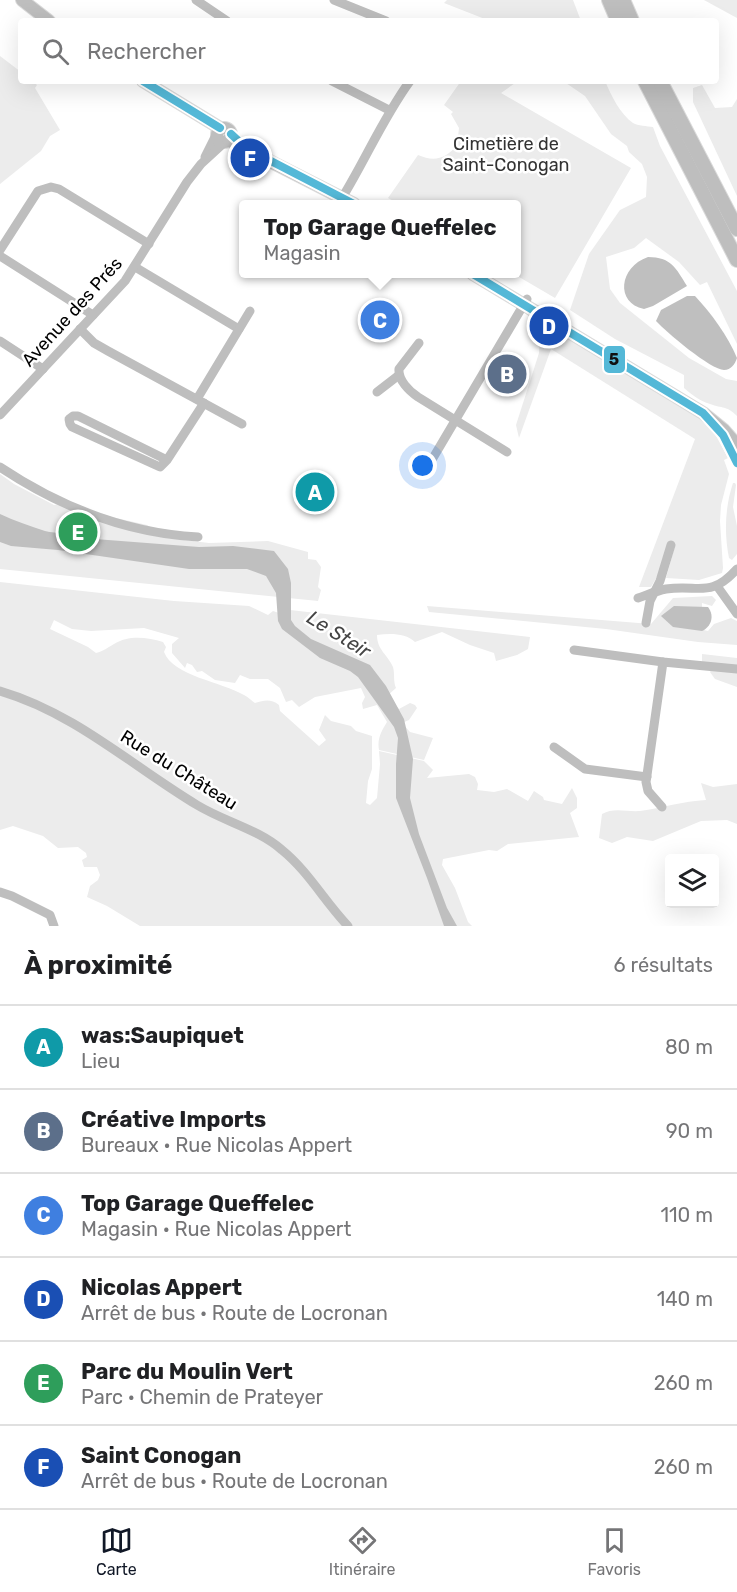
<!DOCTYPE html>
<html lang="fr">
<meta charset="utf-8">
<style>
body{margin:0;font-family:Rubik,sans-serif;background:#f6f6f6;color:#202124}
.controls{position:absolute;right:18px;bottom:18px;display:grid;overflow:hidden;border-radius:6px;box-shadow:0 6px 24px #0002}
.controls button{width:54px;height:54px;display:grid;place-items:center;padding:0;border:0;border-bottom:2px solid #e0e0e0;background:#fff;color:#202124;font:30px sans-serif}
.you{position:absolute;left:423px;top:466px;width:21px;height:21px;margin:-15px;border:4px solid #fff;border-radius:50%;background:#1a73e8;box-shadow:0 0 0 9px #1a73e833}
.badge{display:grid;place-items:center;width:39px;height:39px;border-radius:50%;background:#111827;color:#fff;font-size:20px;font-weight:700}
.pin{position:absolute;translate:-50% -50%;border:3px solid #fff;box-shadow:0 2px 6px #0006}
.popup{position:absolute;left:239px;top:200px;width:282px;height:78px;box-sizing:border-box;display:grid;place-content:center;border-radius:6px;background:#fff;filter:drop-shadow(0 2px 4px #0005);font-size:20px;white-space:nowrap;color:#757577}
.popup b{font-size:22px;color:#202124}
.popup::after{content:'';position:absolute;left:50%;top:100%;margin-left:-12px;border:12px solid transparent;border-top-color:#fff}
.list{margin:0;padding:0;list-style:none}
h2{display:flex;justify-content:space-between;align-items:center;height:78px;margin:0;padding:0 24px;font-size:26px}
h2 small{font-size:20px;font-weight:400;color:#757577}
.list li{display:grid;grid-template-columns:39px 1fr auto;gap:18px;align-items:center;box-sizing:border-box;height:84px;padding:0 24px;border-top:2px solid #e0e0e0}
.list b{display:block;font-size:22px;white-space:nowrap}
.list p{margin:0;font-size:20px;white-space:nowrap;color:#757577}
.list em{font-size:20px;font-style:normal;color:#757577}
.icon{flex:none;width:33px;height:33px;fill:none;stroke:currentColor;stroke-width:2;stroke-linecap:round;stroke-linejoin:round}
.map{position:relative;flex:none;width:737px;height:926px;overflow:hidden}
.search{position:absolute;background:#fff;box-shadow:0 6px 24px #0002;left:18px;right:18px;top:18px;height:66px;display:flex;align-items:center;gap:15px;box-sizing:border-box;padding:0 21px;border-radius:6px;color:#757577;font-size:22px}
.sheet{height:582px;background:#fff}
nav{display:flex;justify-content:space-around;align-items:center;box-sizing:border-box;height:84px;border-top:2px solid #e0e0e0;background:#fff;font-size:16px;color:#757577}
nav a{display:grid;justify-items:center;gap:3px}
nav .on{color:#111827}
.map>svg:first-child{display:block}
.green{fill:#ececec}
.water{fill:#bfbfbf}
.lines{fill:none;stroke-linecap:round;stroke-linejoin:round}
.major-casing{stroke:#dbdbdb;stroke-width:14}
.highway-casing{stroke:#dbdbdb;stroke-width:16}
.minor{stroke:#bebebe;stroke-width:9}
.major{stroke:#bebebe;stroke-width:12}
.highway{stroke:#bebebe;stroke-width:14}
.bus-1-casing{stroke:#fff;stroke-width:12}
.bus-1{stroke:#54b8d7;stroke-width:8}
.labels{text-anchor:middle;stroke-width:5;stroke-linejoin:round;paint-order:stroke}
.park-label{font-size:18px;fill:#333;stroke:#fff}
.street-label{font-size:18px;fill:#000;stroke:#fff}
.water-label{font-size:20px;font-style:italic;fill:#444;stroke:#fff}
.line-badge{stroke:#fff;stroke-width:2}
.pale-badge-label{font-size:16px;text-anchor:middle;font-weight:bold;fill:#111}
</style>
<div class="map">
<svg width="737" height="926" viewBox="0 0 737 926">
<rect width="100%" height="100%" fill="#fff"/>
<g class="green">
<polygon points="447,0 573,0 581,21 490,21 444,3"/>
<polygon points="704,0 737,0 737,18"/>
<polygon points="0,56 21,72 21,81 32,81 37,85 35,88 60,130 50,136 41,151 0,184"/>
<path d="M461,81h57l-17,12 130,75 -76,130 -41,-24h2v-70h-117l-11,-6 30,-43c16,7 28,4 39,-10l2,-17 -8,-14 2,-2 -9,-7z"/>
<path d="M563,81h42c6,14 15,33 28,42 5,3 14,3 20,4l7,19 77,145v53l-30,-62 -7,3 -21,-23 -33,-24 -12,10 -28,9 4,32 10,14 69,55 37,21 11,2v35c-11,-11 -14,-7 -27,-12 -10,-3 -18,-9 -26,-16v-13l-69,-36 -45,-29 19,-56 31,-44 26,-13 1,-20 -5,-13 -13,-12 -2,-6 -16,-12 -26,-38z"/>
<polygon points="702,85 715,108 732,107 737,99 737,196 693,102 693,88"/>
<polygon points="545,325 637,377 698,417 714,432 728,458 724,460 729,474 721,505 720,521 723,568 722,573 699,580 666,578 675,546 651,587 639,587 695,439 551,349 519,438 516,425 539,353 540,333"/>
<polygon points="0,474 14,484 54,505 68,502 90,512 147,525 167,538 209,543 268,541 308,552 308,559 316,560 321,567 318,587 321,590 318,601 0,569"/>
<path d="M733,483h2l1,2 -3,22 4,19v28l-5,6 -3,-2c-5,-25 -4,-51 4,-75z"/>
<path d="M0,582l174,19 75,5 19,9 5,-4 9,3 8,-4 240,27 -2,12 -11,6 -21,6 -2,-8 -24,-8 -28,-13 -27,10c-9,-9 -25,-9 -38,-7 0,15 11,20 16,32 2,7 0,14 3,21l-9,8 12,13 11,-6 5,2 2,3 -8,12 -7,3 8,9 23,6 -9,22 -45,-10c-2,-11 2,-18 8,-28l-10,-17 -14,4 -1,-6 3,-6 -4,-9 -46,9 -16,10 -7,-7 -6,2 -6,-14 -12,-9h-18l-10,-4 -5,8 -20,-3 -13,-9 -5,1 -5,-7 -5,-2 -2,5 -13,-15v-9l7,-6 -35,-10 -53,3 -19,-2 -18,-9 -4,9 38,18 8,6c8,-2 11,-5 18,-9 14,-9 33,-7 49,-2l3,5 -2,5c9,24 58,30 80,43 4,2 8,6 11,8 10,-3 16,-4 24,2l1,6 39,35 7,-6 -7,-10 6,-15 6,6 20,5 5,5 16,5v33l-4,12 -2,22 4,2 7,-7 3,-34 -1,-13 45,10 9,9 -6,8 42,-4 6,3 3,7 -1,6 17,2 13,-3 21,12 6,-10 9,6 1,3 18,4 10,-16 5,10v10l-7,5 9,24 -71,7 -11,7 -8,-1 -46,9 -1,6 13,23 13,34 4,4h-332l-33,-20 -20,-9 3,-11 8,-6 2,-5 -3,-8h-13l-2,-7 5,-3 -1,-4 -8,-6 -20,1 -15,-12 -30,-10 -13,4z"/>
<polygon points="712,596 716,600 712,606 702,603 702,612 695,628 708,631 714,624 731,618 737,621 737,645 698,642 606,629 429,612 427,606 651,624 673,598"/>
<polygon points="702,654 737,658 737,687 715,679 710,672 715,664 702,662"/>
<path d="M701,783l12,4 24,-3v40l-10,-4 -26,1 -48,20 -26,-4 -15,6 -13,-5 3,-24c12,-7 24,-2 38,-3 22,-3 43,-10 66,-11z"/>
</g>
<g class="water">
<path d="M648,257c23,0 28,11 39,29l-34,20 -9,3c-29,-6 -25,-42 4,-52z"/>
<path d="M687,296h8c16,17 33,40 42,62 -2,6 -6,12 -13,12 -13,0 -58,-38 -68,-49l5,-11z"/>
<path d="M0,514c15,7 30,12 45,17 12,3 25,1 37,7l117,9 34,-1 41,5 14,18 3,14v37l4,6 16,13 59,26 16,21 18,33 9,40 -3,39 9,36 28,74 10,18h-13l-17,-48 -31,-80v-34l2,-26 -4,-11 -36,-50 -8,-6 -30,-13 -38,-29 -4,-8 -2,-28 -10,-17 -19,-7h-58l-131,-19 -47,-4 -11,-4z"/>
<path d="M674,606l34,1c7,9 3,20 -6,24l-29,-4 -12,-11z"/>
</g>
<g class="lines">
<defs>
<g id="major">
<polyline points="22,0 49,21"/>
<polyline points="143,81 220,128"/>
<circle cx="224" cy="135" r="7"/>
<polyline points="228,140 354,204"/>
<polyline points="473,274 703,413 724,430 737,445"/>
</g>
<g id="highway">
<polyline points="609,0 618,21"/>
<polyline points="623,0 632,21"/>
<polyline points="645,81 737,260"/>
<polyline points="660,81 737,229"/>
</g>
</defs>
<use href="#major" class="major-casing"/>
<use href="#highway" class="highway-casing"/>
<g class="minor">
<polyline points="196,0 227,21"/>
<polyline points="334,0 386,21"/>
<polyline points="332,81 389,110"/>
<polyline points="205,157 216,135"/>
<path d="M342,198c24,-39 41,-80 68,-117"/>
<polyline points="0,250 38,191 51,187 59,189 149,244"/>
<polyline points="0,256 93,315"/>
<polyline points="135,267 239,329"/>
<polyline points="80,329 94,343 108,351 242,424"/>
<polyline points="0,341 43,369"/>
<path d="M419,343l-20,26c-1,11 10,22 19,28l89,55"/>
<polyline points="377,392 399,375"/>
<polyline points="197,399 250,311"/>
<polyline points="0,415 125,281 187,182 201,164 225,142"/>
<polyline points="433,458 527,299"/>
<polyline points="167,460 78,416 73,416 69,419 70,424 72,427 160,467 167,460 204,403"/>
<path d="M0,467c60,40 125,66 198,70"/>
<polyline points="717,586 737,614"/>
<path d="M638,598c9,-3 18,-7 28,-9 33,-5 44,10 71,-20"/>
<polyline points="646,623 650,601 660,581 671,545"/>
<polyline points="574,650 663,662 737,669"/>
<path d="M0,691c75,22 132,75 197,114 28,17 61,24 85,45 26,21 43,52 66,76"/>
<polyline points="554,747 585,769 647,777"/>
<polyline points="662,807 648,791 646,782 663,662"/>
<polyline points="0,892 12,896 50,915 54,926"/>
</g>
<use href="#major" class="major"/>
<use href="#highway" class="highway"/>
<defs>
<g id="bus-1">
<polyline points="143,81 220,128"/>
<polyline points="231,134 246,148 354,204"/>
<polyline points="473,274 703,413 723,435 737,463"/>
</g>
</defs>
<use href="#bus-1" class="bus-1-casing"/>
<use href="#bus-1" class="bus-1"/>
</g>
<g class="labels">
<g class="park-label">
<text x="506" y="150">Cimetière de<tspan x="506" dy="21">Saint-Conogan</tspan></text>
</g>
<g class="street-label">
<text transform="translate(72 312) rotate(-48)" y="6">Avenue des Prés</text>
<text transform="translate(179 770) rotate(32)" y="6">Rue du Château</text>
</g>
<g class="water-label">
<text transform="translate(339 634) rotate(32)" y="7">Le Steir</text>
</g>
</g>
<rect class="line-badge" x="603" y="345" width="23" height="29" rx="6" fill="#54b8d7"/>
<g class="pale-badge-label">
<text x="614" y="365">5</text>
</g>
</svg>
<div class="controls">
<button><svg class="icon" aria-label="layers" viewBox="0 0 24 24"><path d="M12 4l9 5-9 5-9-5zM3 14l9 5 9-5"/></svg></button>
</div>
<div class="you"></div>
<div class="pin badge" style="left:315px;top:492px;background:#0f9aa8">A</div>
<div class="pin badge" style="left:507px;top:374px;background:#5c6f8a">B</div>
<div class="pin badge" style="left:380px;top:320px;background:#3f7fe0">C</div>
<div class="popup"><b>Top Garage Queffelec</b>Magasin</div>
<div class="pin badge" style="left:549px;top:326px;background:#1a4fb4">D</div>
<div class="pin badge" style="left:78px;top:532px;background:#2e9e5b">E</div>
<div class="pin badge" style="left:250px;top:158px;background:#1a4fb4">F</div>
<div class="search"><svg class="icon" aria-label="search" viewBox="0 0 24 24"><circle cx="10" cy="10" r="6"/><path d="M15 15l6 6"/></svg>Rechercher</div>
</div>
<section class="sheet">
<h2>À proximité<small>6 résultats</small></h2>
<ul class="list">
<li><span class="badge" style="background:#0f9aa8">A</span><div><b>was:Saupiquet</b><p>Lieu</p></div><em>80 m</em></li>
<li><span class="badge" style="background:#5c6f8a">B</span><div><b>Créative Imports</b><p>Bureaux · Rue Nicolas Appert</p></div><em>90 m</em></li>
<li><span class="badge" style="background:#3f7fe0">C</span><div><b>Top Garage Queffelec</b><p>Magasin · Rue Nicolas Appert</p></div><em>110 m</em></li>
<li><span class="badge" style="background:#1a4fb4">D</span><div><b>Nicolas Appert</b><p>Arrêt de bus · Route de Locronan</p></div><em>140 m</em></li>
<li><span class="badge" style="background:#2e9e5b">E</span><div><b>Parc du Moulin Vert</b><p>Parc · Chemin de Prateyer</p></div><em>260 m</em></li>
<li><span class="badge" style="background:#1a4fb4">F</span><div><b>Saint Conogan</b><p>Arrêt de bus · Route de Locronan</p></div><em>260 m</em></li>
</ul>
</section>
<nav>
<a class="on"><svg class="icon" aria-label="map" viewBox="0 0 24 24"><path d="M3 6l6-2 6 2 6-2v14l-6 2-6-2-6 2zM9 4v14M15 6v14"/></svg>Carte</a>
<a><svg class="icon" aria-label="directions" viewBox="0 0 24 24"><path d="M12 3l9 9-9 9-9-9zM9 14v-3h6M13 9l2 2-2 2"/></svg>Itinéraire</a>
<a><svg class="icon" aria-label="saved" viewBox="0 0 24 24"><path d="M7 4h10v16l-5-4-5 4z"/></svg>Favoris</a>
</nav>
